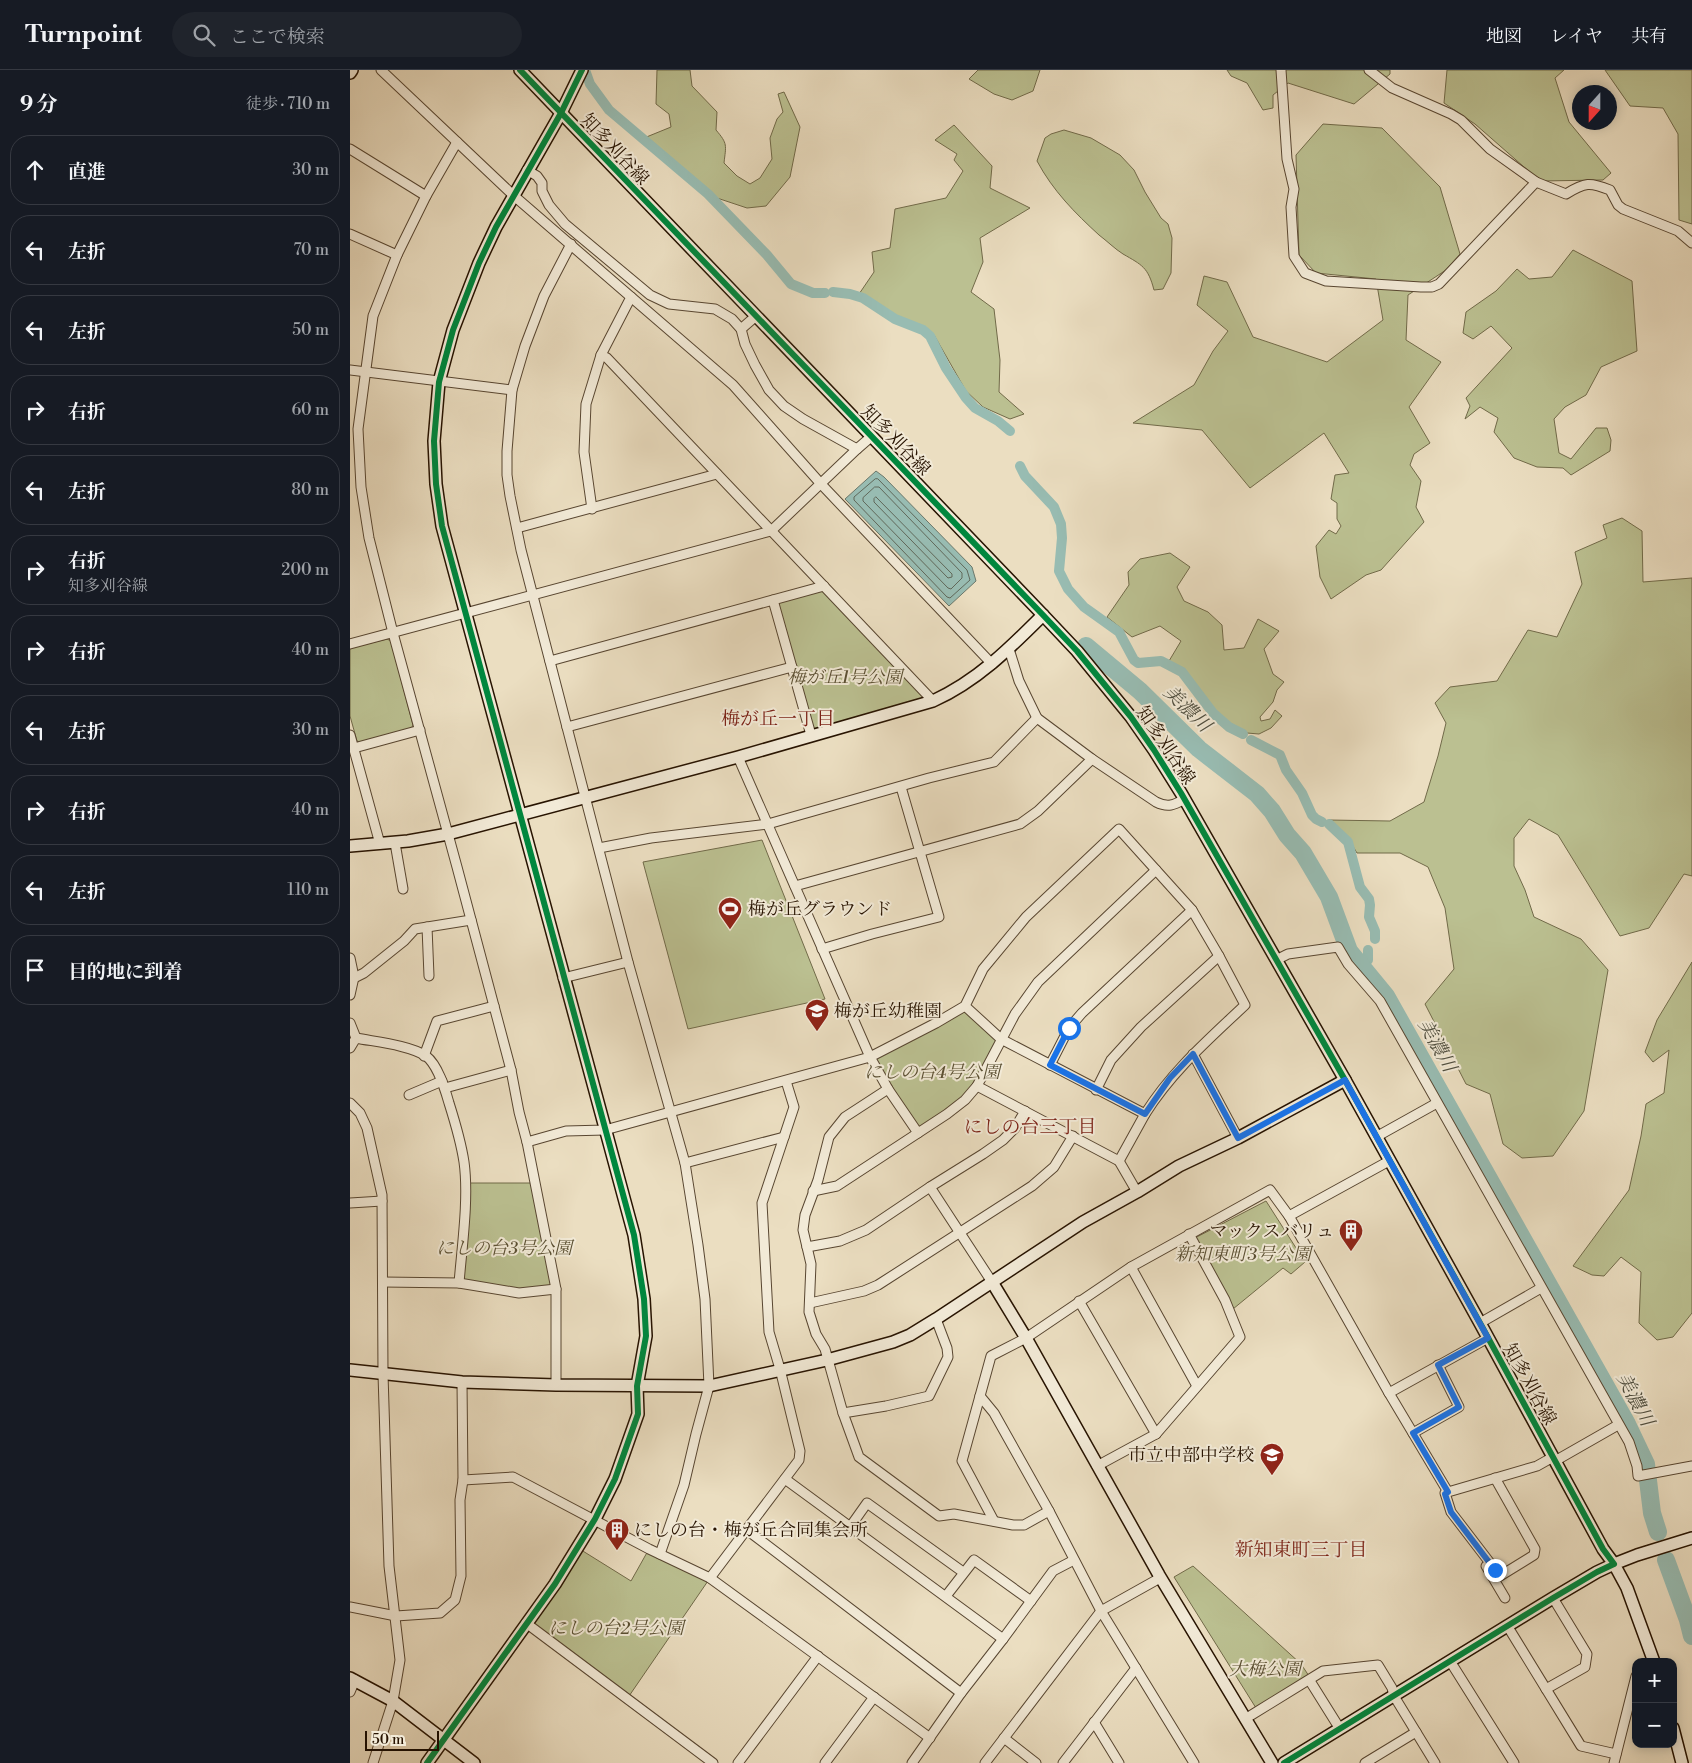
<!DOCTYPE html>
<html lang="ja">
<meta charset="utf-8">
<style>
body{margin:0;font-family:"Libre Bodoni","Noto Serif JP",serif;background:#20242c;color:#f1f3f6}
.controls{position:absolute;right:15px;bottom:15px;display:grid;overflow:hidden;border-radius:10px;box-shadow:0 2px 12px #0003}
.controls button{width:45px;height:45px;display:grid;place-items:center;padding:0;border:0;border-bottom:1px solid #363941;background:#171b24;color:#f1f3f6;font:25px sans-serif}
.compass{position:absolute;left:1222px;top:15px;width:45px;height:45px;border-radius:50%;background:#171b24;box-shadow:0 2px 12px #0003;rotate:201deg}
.scale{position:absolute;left:15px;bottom:12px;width:74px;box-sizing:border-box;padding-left:5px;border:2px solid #271301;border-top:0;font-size:14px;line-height:18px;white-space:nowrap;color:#271301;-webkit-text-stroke:4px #f2ead7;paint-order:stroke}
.stop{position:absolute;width:15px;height:15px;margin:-11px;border:4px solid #1a73e8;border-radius:50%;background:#fff}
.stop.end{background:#1a73e8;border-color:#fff;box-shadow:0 1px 5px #0008}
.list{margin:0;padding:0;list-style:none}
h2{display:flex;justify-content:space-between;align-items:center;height:65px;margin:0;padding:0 20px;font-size:21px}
h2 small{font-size:16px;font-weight:400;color:#9ea1a6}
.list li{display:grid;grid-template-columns:32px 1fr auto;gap:15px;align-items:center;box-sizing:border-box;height:70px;margin:0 10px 10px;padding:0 10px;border:1px solid #363941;border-radius:20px}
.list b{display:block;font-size:19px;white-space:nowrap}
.list p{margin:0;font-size:16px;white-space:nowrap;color:#9ea1a6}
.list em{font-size:16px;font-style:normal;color:#9ea1a6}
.icon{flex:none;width:28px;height:28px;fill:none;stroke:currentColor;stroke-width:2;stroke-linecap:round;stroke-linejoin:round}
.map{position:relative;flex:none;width:1342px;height:1693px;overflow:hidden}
header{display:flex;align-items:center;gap:30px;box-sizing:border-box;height:70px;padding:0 25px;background:#171b24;border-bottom:1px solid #363941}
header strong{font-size:24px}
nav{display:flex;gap:28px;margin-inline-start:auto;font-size:18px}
.search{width:350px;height:45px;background:#20242c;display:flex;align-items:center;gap:12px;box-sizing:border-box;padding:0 18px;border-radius:28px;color:#9ea1a6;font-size:19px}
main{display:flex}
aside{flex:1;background:#171b24}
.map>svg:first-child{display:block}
.green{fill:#bbc091;stroke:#716a49}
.water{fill:#98bcb2;stroke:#6b786b}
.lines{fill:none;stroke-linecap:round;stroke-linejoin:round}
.shore{stroke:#60685a;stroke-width:1}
.canal{stroke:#98bcb2;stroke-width:10}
.river{stroke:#98bcb2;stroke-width:18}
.street-casing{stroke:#584631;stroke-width:11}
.secondary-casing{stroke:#271301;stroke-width:14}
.street{stroke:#f2ead7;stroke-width:9}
.secondary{stroke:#f2ead7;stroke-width:11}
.cycleway-casing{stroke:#f2ead7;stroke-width:9}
.cycleway{stroke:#00873e;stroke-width:6}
.route{stroke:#1a73e8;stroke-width:6}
.labels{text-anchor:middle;stroke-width:4;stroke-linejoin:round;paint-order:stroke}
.street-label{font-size:18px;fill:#271301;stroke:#f2ead7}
.park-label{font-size:18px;font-style:italic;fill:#5b5033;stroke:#f2ead7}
.poi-label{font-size:18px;fill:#271301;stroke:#f2ead7;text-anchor:start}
.water-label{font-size:19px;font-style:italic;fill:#4f4e3f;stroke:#f2ead7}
.neighbourhood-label{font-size:19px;fill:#7a1f14;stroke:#f2ead7}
</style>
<header>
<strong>Turnpoint</strong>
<div class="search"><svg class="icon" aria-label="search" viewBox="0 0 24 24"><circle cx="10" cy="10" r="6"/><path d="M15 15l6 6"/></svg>ここで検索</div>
<nav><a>地図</a><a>レイヤ</a><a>共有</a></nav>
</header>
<main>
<aside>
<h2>9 分<small>徒歩 · 710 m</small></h2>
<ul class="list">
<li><svg class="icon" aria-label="ahead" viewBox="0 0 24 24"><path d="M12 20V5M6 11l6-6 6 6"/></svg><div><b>直進</b></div><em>30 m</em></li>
<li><svg class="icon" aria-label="left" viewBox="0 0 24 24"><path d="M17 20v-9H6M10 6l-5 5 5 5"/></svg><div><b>左折</b></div><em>70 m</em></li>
<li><svg class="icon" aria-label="left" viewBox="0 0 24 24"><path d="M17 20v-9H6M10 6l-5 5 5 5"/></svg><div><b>左折</b></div><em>50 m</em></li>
<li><svg class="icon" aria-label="right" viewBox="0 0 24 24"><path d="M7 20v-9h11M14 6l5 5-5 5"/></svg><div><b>右折</b></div><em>60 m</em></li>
<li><svg class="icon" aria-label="left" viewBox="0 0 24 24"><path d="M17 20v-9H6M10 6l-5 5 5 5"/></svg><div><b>左折</b></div><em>80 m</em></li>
<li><svg class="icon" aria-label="right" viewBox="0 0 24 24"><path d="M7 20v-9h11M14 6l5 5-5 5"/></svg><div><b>右折</b><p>知多刈谷線</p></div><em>200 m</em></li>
<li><svg class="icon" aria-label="right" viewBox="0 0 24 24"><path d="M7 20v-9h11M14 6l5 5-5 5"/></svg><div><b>右折</b></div><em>40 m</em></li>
<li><svg class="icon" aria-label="left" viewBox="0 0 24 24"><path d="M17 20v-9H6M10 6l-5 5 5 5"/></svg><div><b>左折</b></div><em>30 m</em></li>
<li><svg class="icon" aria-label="right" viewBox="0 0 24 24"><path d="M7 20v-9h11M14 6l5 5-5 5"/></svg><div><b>右折</b></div><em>40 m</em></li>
<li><svg class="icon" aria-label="left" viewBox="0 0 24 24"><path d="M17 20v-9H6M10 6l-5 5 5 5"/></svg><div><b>左折</b></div><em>110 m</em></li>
<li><svg class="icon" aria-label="arrive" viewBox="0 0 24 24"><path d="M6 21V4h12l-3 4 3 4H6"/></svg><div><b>目的地に到着</b></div></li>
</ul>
</aside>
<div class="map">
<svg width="1342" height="1693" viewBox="0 0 1342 1693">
<rect width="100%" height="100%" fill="#ebdec1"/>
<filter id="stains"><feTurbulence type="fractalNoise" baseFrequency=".004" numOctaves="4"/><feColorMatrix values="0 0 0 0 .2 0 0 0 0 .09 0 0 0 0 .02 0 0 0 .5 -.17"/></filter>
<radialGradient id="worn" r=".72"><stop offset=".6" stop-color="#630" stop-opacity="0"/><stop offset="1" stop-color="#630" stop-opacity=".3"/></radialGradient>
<g class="green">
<path d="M307,0h33l2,16 25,26 -1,18c12,14 10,15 8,33l13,13 13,8 10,-6 12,-19 -2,-21 7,-19 6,-7 -5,-18 6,-2 16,35 -10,50 -24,29 -19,2 -33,-11 -70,-59 27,-11 -2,-13 -13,-10z"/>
<polygon points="628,0 690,0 683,21 662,30 644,24 619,9"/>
<polygon points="877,0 1040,0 1040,4 1004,34 938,13 923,25 923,38 913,40 897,13 881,6"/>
<polygon points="1097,0 1214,0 1205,8 1219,52 1261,103 1253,110 1190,111 1125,54 1094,33"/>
<polygon points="1255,0 1342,0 1342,154 1329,150 1328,64 1313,38 1280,36"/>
<polygon points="973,54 1032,58 1090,117 1110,184 1096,200 1058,225 1056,270 1091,292 1059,337 1080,373 1064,384 1060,395 1071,411 1066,437 1074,452 1031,500 1016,505 981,529 970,507 966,476 979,460 986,464 991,456 987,449 987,433 981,429 985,405 999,403 974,363 900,418 852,360 783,353 844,315 863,281 878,261 847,235 854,206 877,212 903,267 977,292 1033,250 1026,209 966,203 949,185 946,85"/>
<polygon points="604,55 642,96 640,118 680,138 630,168 633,192 621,222 644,239 650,290 649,322 674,344 660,349 633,337 616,321 584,265 507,227 524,202 522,182 540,178 545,139 596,128 613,101 604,90 607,84 585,70"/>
<path d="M714,60l27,8 29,17 14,15 11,22 16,26 7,6 4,14 -1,35 -8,16 -9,1c-6,-23 -12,-25 -31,-36 -8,-5 -16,-13 -24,-19 -24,-22 -46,-44 -62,-74l8,-23 6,-4z"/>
<polygon points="1223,180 1282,211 1287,281 1251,297 1236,325 1215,337 1204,349 1209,383 1221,389 1246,358 1257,358 1261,370 1260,381 1221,405 1213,398 1187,397 1164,388 1144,362 1148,348 1130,337 1115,349 1120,336 1116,328 1162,278 1141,256 1123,269 1113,263 1116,242 1146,221 1167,199 1179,209 1202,207"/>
<polygon points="1272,448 1292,461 1293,512 1342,508 1342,806 1334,804 1299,858 1270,866 1208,765 1179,749 1164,768 1164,796 1175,820 1184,847 1231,869 1258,900 1234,1041 1203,1086 1172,1088 1153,1074 1140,1024 1116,1014 1075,934 1104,899 1095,838 1078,797 1050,783 1007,783 996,765 979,750 1040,751 1074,732 1088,686 1096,653 1085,633 1100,617 1147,611 1178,560 1207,567 1232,514 1225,482 1257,468 1253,455"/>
<polygon points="820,483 840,497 827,517 834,531 858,542 872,555 874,580 894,578 908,549 929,561 914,579 923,604 934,612 927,620 923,632 910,647 911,651 920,649 925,640 932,646 921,658 909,664 897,663 875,650 854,628 834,600 819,591 831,571 810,556 782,567 757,547 779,515 778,502 790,489"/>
<polygon points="474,516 583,631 461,665 423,530"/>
<polygon points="37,569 41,571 63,655 61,659 11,673 7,671 0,646 0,578"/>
<polygon points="412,770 475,929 338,959 293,792"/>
<polygon points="1342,892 1342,1243 1323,1267 1307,1270 1289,1253 1291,1202 1271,1187 1254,1206 1242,1205 1223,1196 1279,1120 1291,1066 1296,1034 1314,1023 1319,980 1303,992 1295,982 1307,950"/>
<polygon points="615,936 651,969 627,1016 568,1063 520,987"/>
<polygon points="116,1113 185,1113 206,1219 169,1223 109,1213"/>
<polygon points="916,1131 955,1192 941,1204 933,1198 883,1239 841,1170"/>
<polygon points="228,1478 281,1511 299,1479 360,1508 277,1629 176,1553"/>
<polygon points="843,1496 951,1594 959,1606 906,1638 824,1507"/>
</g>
<polygon class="water" points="526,401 534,407 622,497 626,511 599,536 495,429"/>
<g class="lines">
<g class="shore">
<polygon points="528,409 617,500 620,510 600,528 597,527 504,430 504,427 525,409"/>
<polygon points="525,417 529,417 612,503 612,508 601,519 598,518 513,431 513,428"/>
<polygon points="526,427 602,504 602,507 598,508 524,432 524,429"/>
</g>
<g class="canal">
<polyline points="235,0 240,14 259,40 358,124 417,185 441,214 463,223 475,223"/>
<polyline points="483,222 500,224 513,228 545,249 573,260 580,266 596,298 616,328 625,338 648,351 660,361"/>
<polyline points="670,396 675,406 704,437 711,454 712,468 709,501 718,519 734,537 769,562 784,590 788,593 811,591 832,602 863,643 879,657 893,664"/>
<polyline points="901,670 930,685 936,700 952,723 962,745 966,749 972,752"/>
<polyline points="979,754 998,772 1010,817 1019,829 1020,835 1019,847 1025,861 1025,869"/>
<polyline points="1018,880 1018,890"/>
</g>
<g class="river">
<polyline points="736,576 790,621 849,679 907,724 922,741 937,765 953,783 979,827 999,881 1036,926 1277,1354 1296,1394 1302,1443 1308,1462"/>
<polyline points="1316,1490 1338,1550 1342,1566"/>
</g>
<defs>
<g id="street">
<polyline points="31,0 163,125 281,227 251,285 236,334 234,382 242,439"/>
<polyline points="931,0 937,89 944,119 941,137 944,186 955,203 976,211 1071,217 1082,217 1089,214 1186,112"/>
<path d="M1019,0l23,18 59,26 10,6 29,29 46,33 30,12c19,-12 24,-12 44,-4l8,15 5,4 55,22 14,12"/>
<polyline points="107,72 76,126 47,185 23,246 8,359 11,417 19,468 43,563 107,797 161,1000 169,1042 177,1072 206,1219 206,1315"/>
<polyline points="0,79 76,126"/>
<polyline points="177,100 187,106 192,113 192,121 199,135 215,154 300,225 319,234 365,239 382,249 391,259 395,274 405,295 419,320 434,336 453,349 507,379"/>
<polyline points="0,164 47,185"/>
<polyline points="221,174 194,226 175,276 162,320 157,381 157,405 160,426 171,480 278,892 335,1093 348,1175 355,1229 359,1316 346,1364 334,1415 310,1484"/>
<polyline points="281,227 383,315 471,414 642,594"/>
<polyline points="391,259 406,246"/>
<polyline points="251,285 257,288 583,631"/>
<polyline points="0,300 162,320"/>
<polyline points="167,458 367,404"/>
<polyline points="423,530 461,665"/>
<polyline points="0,574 421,461 507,379 522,366"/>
<path d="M659,579l10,32 18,37 55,41 64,43c12,6 18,3 29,-3"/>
<polyline points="200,591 474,516"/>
<polyline points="217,657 442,597"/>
<polyline points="0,665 30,774"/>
<polyline points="4,678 70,660"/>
<polyline points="388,687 520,987 538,1019 568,1063 597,1044 615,1030 627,1016 665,944 688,912 806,800"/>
<polyline points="45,773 53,819"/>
<polyline points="249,778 301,768 418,754 579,708 644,692 687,648"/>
<polyline points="445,816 670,754 688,741 742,689"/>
<polyline points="77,857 79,906"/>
<polyline points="472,879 522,864 589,847 551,717"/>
<polyline points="0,888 4,907 0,925"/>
<polyline points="926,890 938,884 988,877 998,894 1030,931 1279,1372 1287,1396 1288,1406 1342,1396"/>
<polyline points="213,908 278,892"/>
<polyline points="0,910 14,903 54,871 65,859 121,850"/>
<polyline points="0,953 6,968"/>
<path d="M0,978l6,-10c20,4 53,7 70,18 12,9 19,33 23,47 6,19 12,39 15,59 5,36 -2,84 -5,121"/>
<polyline points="843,984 888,1068"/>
<polyline points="74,986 87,951 144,936"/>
<polyline points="700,995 719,958 732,943 842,840"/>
<polyline points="627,1016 769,1091 787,1122"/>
<polyline points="95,1018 161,1000"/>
<polyline points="538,1019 495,1047 479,1067 468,1110 455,1145 453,1160 461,1194 459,1242 466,1264 475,1279 493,1343 509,1387 589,1446 604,1444 663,1455 674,1455 699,1441"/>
<polyline points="746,1020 761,990 791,957 869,886"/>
<polyline points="59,1025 92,1011"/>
<polyline points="0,1033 10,1043 17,1058 32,1125 33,1304 39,1496 50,1590 43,1631 23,1693"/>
<polyline points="1026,1067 1087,1033"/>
<path d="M177,1072l39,-11 39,-1 265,-73 66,-34 29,-17 18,-37 43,-52 93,-88 73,81 27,46 26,49c-37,35 -73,66 -100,109l-144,-75 -36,-33"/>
<polyline points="769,1091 795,1044"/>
<polyline points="335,1093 434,1067"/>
<polyline points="580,1117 642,1212"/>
<polyline points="463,1121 487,1116 568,1063"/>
<polyline points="0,1133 32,1131"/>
<polyline points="939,1146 1039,1091"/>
<polyline points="457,1177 490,1171 516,1160 580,1117 633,1084 653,1070 665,1058 675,1041"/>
<polyline points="781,1197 847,1316"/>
<polyline points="33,1212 109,1213 169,1223 206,1219"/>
<polyline points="729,1231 806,1364"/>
<polyline points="460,1233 514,1221 528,1215 682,1116 704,1097 723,1066"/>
<polyline points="1130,1253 1191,1218"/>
<polyline points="1039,1323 1138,1268"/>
<polyline points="630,1326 612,1391 644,1451"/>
<polyline points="493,1343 536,1336 579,1326 598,1287 597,1278 586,1249"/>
<polyline points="1063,1363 1109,1337 1088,1295"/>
<polyline points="1205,1391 1268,1355"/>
<polyline points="747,1396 806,1364 890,1267 875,1230 839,1164"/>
<polyline points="435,1409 653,1569 611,1623 562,1693"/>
<polyline points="113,1410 163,1407 299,1479 360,1508 580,1668"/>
<polyline points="1098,1422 1187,1396 1203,1387"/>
<polyline points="500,1457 517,1433 613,1502"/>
<polyline points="397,1460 611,1623"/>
<polyline points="1136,1496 1155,1528"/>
<polyline points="360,1508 449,1390 450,1381 430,1299 419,1262 412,1133 444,1037 436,1011"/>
<polyline points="596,1526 624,1490 681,1531"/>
<polyline points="0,1537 46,1546 90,1543 105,1530 111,1506 110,1430 113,1410 112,1312"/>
<polyline points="176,1553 363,1693"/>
<polyline points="1158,1557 1231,1676 1266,1684"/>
<polyline points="653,1569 703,1501 724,1490"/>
<polyline points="1100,1591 1164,1693"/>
<polyline points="960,1611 990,1659"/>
<polyline points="1196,1619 1235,1597 1237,1584 1203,1528"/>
<polyline points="0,1622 5,1610"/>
<polyline points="895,1649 973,1601 1028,1595 1042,1618 1044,1626 1085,1693"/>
<polyline points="744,1652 769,1693"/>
<polyline points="654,1668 686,1693"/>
<polyline points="388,1693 468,1586"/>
<polyline points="475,1693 524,1627"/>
<polyline points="635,1693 751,1541 810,1508"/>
<polyline points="713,1693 786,1598"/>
<polyline points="844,1693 751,1541 699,1441 644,1343 630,1326 641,1286 676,1268 781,1197 920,1120 939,1146 1039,1323 1098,1422 1095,1423 1101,1442 1150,1506 1184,1485 1185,1479 1145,1408"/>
<polyline points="1015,1693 1066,1662"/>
<polyline points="1264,1693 1286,1606"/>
</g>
<g id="secondary">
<polyline points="170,0 693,545 727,581 781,647 804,680 831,723 995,1010 1130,1253 1253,1479 1264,1494 1247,1502 1203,1528 934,1693"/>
<polyline points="0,3 2,0"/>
<path d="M0,776l58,-5 40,-7 290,-77 195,-56c44,-20 76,-52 110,-86"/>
<polyline points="642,1212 676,1268 809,1505 922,1693"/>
<polyline points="0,1300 112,1312 206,1315 359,1316 477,1290 543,1272 560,1265 586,1249 733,1152 787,1122 829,1096 888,1068 995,1010"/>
<polyline points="1304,1592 1277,1518 1264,1494 1287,1485 1342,1468"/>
<polyline points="0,1608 43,1631 124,1693"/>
<polyline points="1323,1658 1332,1693"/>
<polyline points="77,1693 205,1514 245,1449 265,1409 288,1344 287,1316 296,1266 294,1229 284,1165 92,456 86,414 84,371 89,312 103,260 129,193 146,157 211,43 232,0"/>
</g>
</defs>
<use href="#street" class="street-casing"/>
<use href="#secondary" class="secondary-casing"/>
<use href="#street" class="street"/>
<use href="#secondary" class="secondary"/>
<defs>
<g id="cycleway">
<polyline points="170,0 693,545 727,581 781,647 804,680 831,723 995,1010 1130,1253 1253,1479 1264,1494 1247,1502 1203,1528 934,1693"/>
<polyline points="77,1693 205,1514 245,1449 265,1409 288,1344 287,1316 296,1266 294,1229 284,1165 92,456 86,414 84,371 89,312 103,260 129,193 146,157 211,43 232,0"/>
</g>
</defs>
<use href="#cycleway" class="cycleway-casing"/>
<use href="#cycleway" class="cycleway"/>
</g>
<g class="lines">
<polyline class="route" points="719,958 700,995 795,1044 820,1008 843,984 888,1068 995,1010 1138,1268 1088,1295 1109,1337 1063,1363 1098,1422 1095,1424 1101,1442 1145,1500"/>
</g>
<defs>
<symbol id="stadium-pin" viewBox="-11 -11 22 30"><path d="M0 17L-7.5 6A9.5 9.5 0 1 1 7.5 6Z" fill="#8f2418" stroke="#f2ead7"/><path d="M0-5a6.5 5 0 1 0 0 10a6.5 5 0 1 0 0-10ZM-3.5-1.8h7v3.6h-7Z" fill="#fff"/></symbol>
<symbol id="school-pin" viewBox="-11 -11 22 30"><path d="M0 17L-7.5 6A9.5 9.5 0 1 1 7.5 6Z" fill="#8f2418" stroke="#f2ead7"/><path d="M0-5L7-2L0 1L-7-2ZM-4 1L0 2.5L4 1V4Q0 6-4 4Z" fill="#fff"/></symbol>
<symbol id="building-pin" viewBox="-11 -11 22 30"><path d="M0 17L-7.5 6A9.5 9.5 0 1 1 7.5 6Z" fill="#8f2418" stroke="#f2ead7"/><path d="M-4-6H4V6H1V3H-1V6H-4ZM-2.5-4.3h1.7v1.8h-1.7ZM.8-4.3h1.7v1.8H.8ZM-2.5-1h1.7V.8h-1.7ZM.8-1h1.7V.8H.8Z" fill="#fff"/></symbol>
</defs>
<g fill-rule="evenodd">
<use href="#stadium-pin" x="366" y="825" width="28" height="38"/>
<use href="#school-pin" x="453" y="927" width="28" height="38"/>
<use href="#building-pin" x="987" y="1147" width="28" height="38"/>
<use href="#school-pin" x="908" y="1371" width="28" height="38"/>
<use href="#building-pin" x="253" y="1446" width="28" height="38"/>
</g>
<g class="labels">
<g class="street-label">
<text transform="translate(265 79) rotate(47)" y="6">知多刈谷線</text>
<text transform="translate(546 370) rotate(46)" y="6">知多刈谷線</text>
<text transform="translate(816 675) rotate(56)" y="6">知多刈谷線</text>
<text transform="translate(1180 1314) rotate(61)" y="6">知多刈谷線</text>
</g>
<g class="park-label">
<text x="495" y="613">梅が丘1号公園</text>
<text x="582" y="1008">にしの台4号公園</text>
<text x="154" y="1184">にしの台3号公園</text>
<text x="893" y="1190">新知東町3号公園</text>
<text x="266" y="1564">にしの台2号公園</text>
<text x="915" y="1605">大梅公園</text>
</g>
<g class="poi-label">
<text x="398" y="845">梅が丘グラウンド</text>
<text x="484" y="947">梅が丘幼稚園</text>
<text x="984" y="1167" text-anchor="end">マックスバリュ</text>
<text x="904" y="1391" text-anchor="end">市立中部中学校</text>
<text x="284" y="1466">にしの台・梅が丘合同集会所</text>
</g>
<g class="water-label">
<text transform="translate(838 638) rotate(44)" y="7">美濃川</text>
<text transform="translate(1088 975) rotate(61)" y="7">美濃川</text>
<text transform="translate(1286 1329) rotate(62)" y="7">美濃川</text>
</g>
<g class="neighbourhood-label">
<text x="428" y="655">梅が丘一丁目</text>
<text x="680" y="1063">にしの台三丁目</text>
<text x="951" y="1486">新知東町三丁目</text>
</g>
</g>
<rect width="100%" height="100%" filter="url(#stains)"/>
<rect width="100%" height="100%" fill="url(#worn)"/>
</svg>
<div class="controls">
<button>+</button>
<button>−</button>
</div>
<svg class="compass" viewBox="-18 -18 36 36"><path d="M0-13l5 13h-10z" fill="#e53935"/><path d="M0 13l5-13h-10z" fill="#9ea1a6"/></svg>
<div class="scale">50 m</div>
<div class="stop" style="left:719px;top:958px"></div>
<div class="stop end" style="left:1145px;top:1500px"></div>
</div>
</main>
